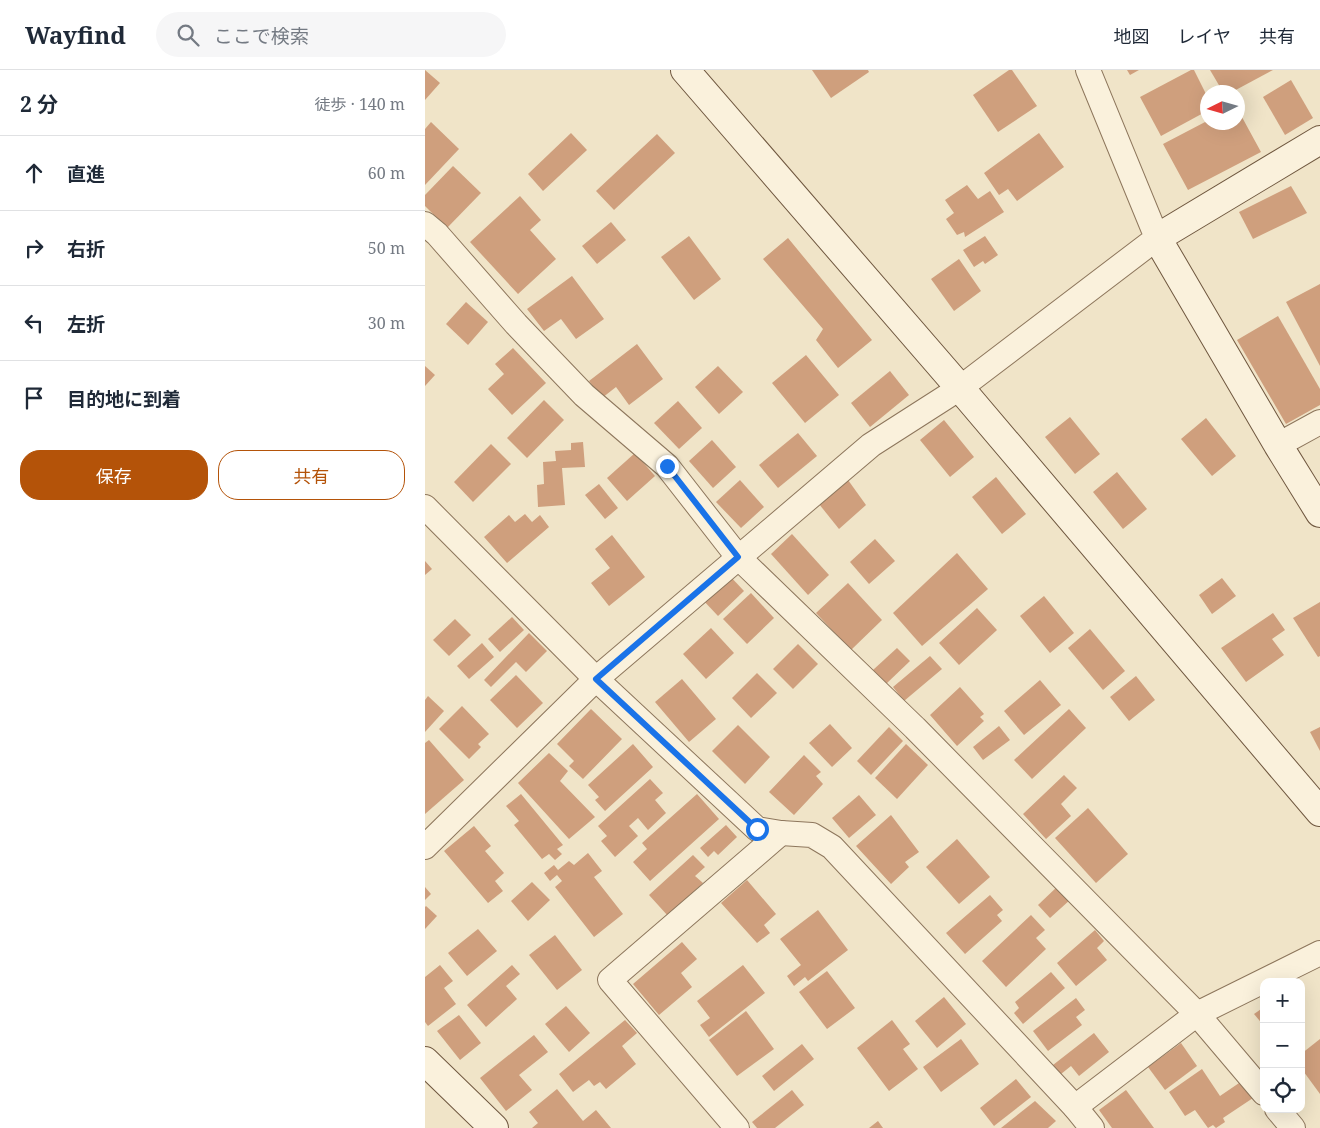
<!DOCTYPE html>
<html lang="ja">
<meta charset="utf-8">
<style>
body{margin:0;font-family:"Noto Serif","Noto Sans JP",serif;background:#f6f6f7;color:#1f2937}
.controls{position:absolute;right:15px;bottom:15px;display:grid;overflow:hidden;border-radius:10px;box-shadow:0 5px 20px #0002}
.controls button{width:45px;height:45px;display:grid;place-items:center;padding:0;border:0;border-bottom:1px solid #e0e1e3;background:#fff;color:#1f2937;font:25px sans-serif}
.compass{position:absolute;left:775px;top:15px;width:45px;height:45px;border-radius:50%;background:#fff;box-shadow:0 5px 20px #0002;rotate:265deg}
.stop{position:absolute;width:15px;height:15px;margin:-11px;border:4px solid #1a73e8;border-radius:50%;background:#fff}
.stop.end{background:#1a73e8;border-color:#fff;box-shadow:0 1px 5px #0008}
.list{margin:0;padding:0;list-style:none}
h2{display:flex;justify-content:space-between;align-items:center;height:65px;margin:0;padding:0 20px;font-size:21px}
h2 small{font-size:16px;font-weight:400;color:#747a83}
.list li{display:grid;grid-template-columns:32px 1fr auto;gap:15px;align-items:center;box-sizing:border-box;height:75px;padding:0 20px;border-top:1px solid #e0e1e3}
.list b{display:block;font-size:19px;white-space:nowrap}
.list em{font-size:16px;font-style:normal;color:#747a83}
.actions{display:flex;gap:10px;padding:15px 20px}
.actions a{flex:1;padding:11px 0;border:1px solid #b45309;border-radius:20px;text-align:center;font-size:18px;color:#b45309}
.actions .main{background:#b45309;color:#fff}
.icon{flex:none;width:28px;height:28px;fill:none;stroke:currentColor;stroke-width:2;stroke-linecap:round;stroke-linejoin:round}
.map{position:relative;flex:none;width:895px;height:1058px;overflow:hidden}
header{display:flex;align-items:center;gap:30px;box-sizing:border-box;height:70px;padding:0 25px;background:#fff;border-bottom:1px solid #e0e1e3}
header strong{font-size:24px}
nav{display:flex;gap:28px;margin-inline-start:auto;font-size:18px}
.search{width:350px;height:45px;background:#f6f6f7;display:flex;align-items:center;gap:12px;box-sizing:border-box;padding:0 18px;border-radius:28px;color:#747a83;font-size:19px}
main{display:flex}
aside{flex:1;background:#fff}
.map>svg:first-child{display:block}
.building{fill:#cf9f7d}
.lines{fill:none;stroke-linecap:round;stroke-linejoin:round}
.street-casing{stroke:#8d765c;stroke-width:26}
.secondary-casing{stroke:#6f573f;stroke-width:30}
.street{stroke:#faf1dc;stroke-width:24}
.secondary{stroke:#faf1dc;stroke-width:28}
.route{stroke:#1a73e8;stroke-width:6}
</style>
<header>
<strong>Wayfind</strong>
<div class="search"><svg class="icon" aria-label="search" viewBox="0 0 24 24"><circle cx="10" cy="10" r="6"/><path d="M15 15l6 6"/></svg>ここで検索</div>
<nav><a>地図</a><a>レイヤ</a><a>共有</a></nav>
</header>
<main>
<aside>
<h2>2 分<small>徒歩 · 140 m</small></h2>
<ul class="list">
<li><svg class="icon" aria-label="ahead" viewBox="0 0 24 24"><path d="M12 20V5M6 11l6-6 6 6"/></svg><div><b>直進</b></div><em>60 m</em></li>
<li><svg class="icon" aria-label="right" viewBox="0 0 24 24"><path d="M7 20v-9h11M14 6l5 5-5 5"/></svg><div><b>右折</b></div><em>50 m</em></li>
<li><svg class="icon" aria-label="left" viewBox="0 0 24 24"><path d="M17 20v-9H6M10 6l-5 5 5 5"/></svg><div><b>左折</b></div><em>30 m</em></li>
<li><svg class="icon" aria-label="arrive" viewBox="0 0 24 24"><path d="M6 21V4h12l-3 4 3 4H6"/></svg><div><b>目的地に到着</b></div></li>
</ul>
<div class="actions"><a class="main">保存</a><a>共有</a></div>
</aside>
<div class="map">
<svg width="895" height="1058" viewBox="0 0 895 1058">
<rect width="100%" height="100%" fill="#f0e4c8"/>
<g class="building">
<polygon points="0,0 15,13 0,30"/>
<polygon points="387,0 443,0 444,2 406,28"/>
<polygon points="584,0 587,0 612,36 573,62 548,25"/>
<polygon points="702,0 714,0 705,5"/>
<polygon points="766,0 769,0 782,26 782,41 736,66 715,27"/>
<polygon points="785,0 848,0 807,22 798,22"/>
<polygon points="866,10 888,48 860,65 838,27"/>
<polygon points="812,38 836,82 763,120 738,74 782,51 782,52 812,52"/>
<polygon points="6,52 34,79 0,115 0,59"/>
<polygon points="146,63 162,80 118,121 103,104"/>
<polygon points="614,63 639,97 592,131 583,119 574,125 559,103"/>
<polygon points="232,64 250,83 189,140 171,121"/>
<polygon points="28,96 56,123 22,158 0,136 0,125"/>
<polygon points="542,115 553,129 565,121 579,142 540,167 539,162 532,165 521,149 529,143 520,130"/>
<polygon points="866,116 882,143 828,169 814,142"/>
<polygon points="95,126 116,150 105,160 131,189 93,224 45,172"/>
<polygon points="186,152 201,170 172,194 157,176"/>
<polygon points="264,166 296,209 269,230 236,187"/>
<polygon points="560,166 573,185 560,194 558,191 549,197 538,180"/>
<polygon points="363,168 447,270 413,298 391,270 398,259 338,189"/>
<polygon points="534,189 556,221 529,241 506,209"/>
<polygon points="147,206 179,249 151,269 136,249 119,261 102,239"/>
<polygon points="895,214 895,296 861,232"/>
<polygon points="41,232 63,252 43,275 21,254"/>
<polygon points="853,246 895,319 895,335 861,354 812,270"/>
<polygon points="212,274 238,309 204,335 191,317 177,328 164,311"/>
<polygon points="88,278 121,313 87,345 63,319 79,304 70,294"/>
<polygon points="381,285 414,325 380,353 347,313"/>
<polygon points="0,296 10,305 0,316"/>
<polygon points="293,296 318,322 294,344 270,317"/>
<polygon points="465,301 484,325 445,357 426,333"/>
<polygon points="119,330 139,350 102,388 82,368"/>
<polygon points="253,331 277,358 254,379 229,353"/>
<polygon points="645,347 675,384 650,404 620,367"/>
<polygon points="781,348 811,386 787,406 756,369"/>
<polygon points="519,350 549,387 525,407 495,370"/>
<polygon points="373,363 392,386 353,418 334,395"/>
<polygon points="287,370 311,397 288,418 264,391"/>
<polygon points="158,372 160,397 137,398 140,435 113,437 112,415 119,414 118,392 131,391 130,381 146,380 146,373"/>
<polygon points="66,374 86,394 48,432 29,412"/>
<polygon points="210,383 230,406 202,431 182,408"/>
<polygon points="692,402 722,439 698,459 668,422"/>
<polygon points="571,407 601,444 577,464 547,427"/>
<polygon points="315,410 339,437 316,458 291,432"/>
<polygon points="423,410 441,435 414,459 394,434"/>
<polygon points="174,414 193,438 180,449 160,425"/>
<polygon points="100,444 107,452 115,445 124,457 82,493 59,467 84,445 90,452"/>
<polygon points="367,464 404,505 383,525 346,484"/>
<polygon points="187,465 220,507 184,536 166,513 185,498 170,479"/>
<polygon points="450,469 470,491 444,514 425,492"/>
<polygon points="532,483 563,519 497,576 468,543"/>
<polygon points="0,491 7,499 0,505"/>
<polygon points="303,504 319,521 293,546 277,529"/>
<polygon points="797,508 811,526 787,544 774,525"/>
<polygon points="423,513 457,550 426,580 391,543"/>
<polygon points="326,523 349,548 322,574 298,549"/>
<polygon points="619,526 649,563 625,583 595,546"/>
<polygon points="895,532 895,586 893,587 868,548"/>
<polygon points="552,538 572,560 534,595 514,573"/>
<polygon points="848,543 860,560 847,569 859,585 821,612 796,578"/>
<polygon points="87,547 99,560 75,582 63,569"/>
<polygon points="30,549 46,565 24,586 8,570"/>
<polygon points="286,558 309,583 281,609 258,584"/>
<polygon points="665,559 700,601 678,620 643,578"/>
<polygon points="104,563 122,581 101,602 91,592 66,617 59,610"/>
<polygon points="57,573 69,587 44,609 32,596"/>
<polygon points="373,574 393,594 368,619 348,599"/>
<polygon points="472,578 485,591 461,614 448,600"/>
<polygon points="505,586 517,599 479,631 468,617"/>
<polygon points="332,603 352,623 326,648 307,628"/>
<polygon points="91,605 118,633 92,658 65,630"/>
<polygon points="711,606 730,630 704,651 685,627"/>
<polygon points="257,609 291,649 264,672 230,632"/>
<polygon points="615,610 636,635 599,665 579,641"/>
<polygon points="535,617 559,644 555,647 559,651 532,676 505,645"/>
<polygon points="3,626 19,641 0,662 0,630"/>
<polygon points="37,636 64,664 53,674 56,677 44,689 14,659"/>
<polygon points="166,639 197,669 158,709 144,696 149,691 132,674"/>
<polygon points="644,639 661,658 607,709 589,690"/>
<polygon points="405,654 427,678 407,697 384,673"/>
<polygon points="313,655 345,687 320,714 287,681"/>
<polygon points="574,656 585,670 558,690 548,677"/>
<polygon points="464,657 478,671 446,705 432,691"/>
<polygon points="895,657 895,681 885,662"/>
<polygon points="4,670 39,710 0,744 0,673"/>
<polygon points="208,674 228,697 180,741 170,730 174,727 163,715"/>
<polygon points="481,674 503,695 472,729 450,708"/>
<polygon points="124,683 143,701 135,711 170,747 144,769 93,713"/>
<polygon points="379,685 396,702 391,706 398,714 369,745 344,722"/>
<polygon points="639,705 652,718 636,734 646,746 621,769 598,744"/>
<polygon points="225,709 238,723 230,730 241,743 223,760 213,748 204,756 213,766 190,787 176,771 182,766 173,756"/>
<polygon points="96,724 138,775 132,779 137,784 130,790 124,784 117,789 89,755 94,751 81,736"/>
<polygon points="272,724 294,749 225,811 208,792 222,779 217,773"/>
<polygon points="434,725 451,745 424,768 407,748"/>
<polygon points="663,738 703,784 671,813 630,768"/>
<polygon points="466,745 494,782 480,792 484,797 466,814 431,776"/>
<polygon points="301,755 312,767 293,785 289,781 283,787 275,778"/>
<polygon points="49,756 66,776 60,781 79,803 70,811 78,821 63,833 19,781"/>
<polygon points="532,769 565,807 534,834 501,797"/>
<polygon points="163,783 177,801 169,807 198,844 169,867 130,817 137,811 132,805 125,811 119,803 129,795 133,800 144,791 149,795"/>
<polygon points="268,785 280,797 270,806 278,813 243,846 224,825"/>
<polygon points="322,810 351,844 339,855 345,863 332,873 296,833"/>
<polygon points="107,812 125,830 103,851 86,831"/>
<polygon points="634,815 646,829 625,848 613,835"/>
<polygon points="0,817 6,824 0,830"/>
<polygon points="565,825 578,840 572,845 577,851 540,884 521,863"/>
<polygon points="1,836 12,846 0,859 0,837"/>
<polygon points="393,840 423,880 383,911 380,907 369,916 362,906 376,895 355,869"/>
<polygon points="606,845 620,860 611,868 621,879 581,917 557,891"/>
<polygon points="53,859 72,881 42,906 23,883"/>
<polygon points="670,860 679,871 672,878 682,890 651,916 632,893"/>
<polygon points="130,865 157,900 132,920 104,885"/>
<polygon points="257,872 272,889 256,903 267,917 234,945 208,914"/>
<polygon points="15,895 28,911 19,918 31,934 3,956 0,952 0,907"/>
<polygon points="87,895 95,904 81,916 92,929 61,957 42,935"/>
<polygon points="318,895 340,923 284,967 275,955 285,948 272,931"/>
<polygon points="402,901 430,938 402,959 374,922"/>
<polygon points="626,902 640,918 598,954 589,943 594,938 590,932"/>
<polygon points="519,927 541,954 512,978 490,951"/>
<polygon points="651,928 660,940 651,947 657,955 623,981 608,961"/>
<polygon points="141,936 165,963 144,982 120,954"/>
<polygon points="839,937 839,956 829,944"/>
<polygon points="321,941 349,979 312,1006 284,970"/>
<polygon points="34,945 56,973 35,990 12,961"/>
<polygon points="200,950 212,963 197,976 211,994 181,1019 175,1012 169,1016 164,1010 148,1022 134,1004"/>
<polygon points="467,950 485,974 478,979 493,999 464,1021 432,978"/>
<polygon points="669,963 684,982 654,1006 646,996 636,1004 628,995"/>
<polygon points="109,965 123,982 94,1005 107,1020 81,1041 55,1008"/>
<polygon points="536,969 554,994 516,1022 498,997"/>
<polygon points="895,969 895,1024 876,998 876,984"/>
<polygon points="756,973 772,996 740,1020 723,997"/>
<polygon points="377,974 389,989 349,1021 337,1006"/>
<polygon points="777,999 795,1026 817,1011 828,1028 798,1048 800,1052 791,1058 788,1055 783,1058 770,1040 760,1046 744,1022"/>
<polygon points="591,1009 606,1027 569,1056 555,1038"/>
<polygon points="132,1019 158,1051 171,1040 186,1058 107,1058 113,1053 104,1042"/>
<polygon points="367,1020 379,1035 350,1058 332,1058 327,1052"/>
<polygon points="701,1020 729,1058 687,1058 674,1040"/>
<polygon points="610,1031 631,1051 623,1058 576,1058"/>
<polygon points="453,1051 458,1058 444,1058"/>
</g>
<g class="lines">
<defs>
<g id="street">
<polyline points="0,154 12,164 91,254 159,325 242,396 313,487 490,658 772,944 839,1023"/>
<polyline points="853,375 895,352"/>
<polyline points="0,437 171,609 332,759 356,763 387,765 407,777 650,1037 667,1058"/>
<polyline points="0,777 171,609 446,375 535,318 732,168 663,0"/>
<polyline points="650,1037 772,944 895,883"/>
<polyline points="852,1039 868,1058"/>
<polyline points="312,1058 185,910 356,763"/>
</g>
<g id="secondary">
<polyline points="260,0 535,318 895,742"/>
<polyline points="895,70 732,168 853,375 895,443"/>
<polyline points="0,991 69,1058"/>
</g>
</defs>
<use href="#street" class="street-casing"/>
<use href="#secondary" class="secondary-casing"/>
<use href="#street" class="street"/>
<use href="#secondary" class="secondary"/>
</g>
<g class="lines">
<polyline class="route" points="242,396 313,487 171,609 332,759"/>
</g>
</svg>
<div class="controls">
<button>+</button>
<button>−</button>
<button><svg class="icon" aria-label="locate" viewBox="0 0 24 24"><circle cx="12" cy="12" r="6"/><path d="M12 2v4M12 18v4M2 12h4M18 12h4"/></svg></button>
</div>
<svg class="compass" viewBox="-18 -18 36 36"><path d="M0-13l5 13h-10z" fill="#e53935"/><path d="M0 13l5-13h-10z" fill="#747a83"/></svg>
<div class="stop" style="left:332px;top:759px"></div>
<div class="stop end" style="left:242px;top:396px"></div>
</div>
</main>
